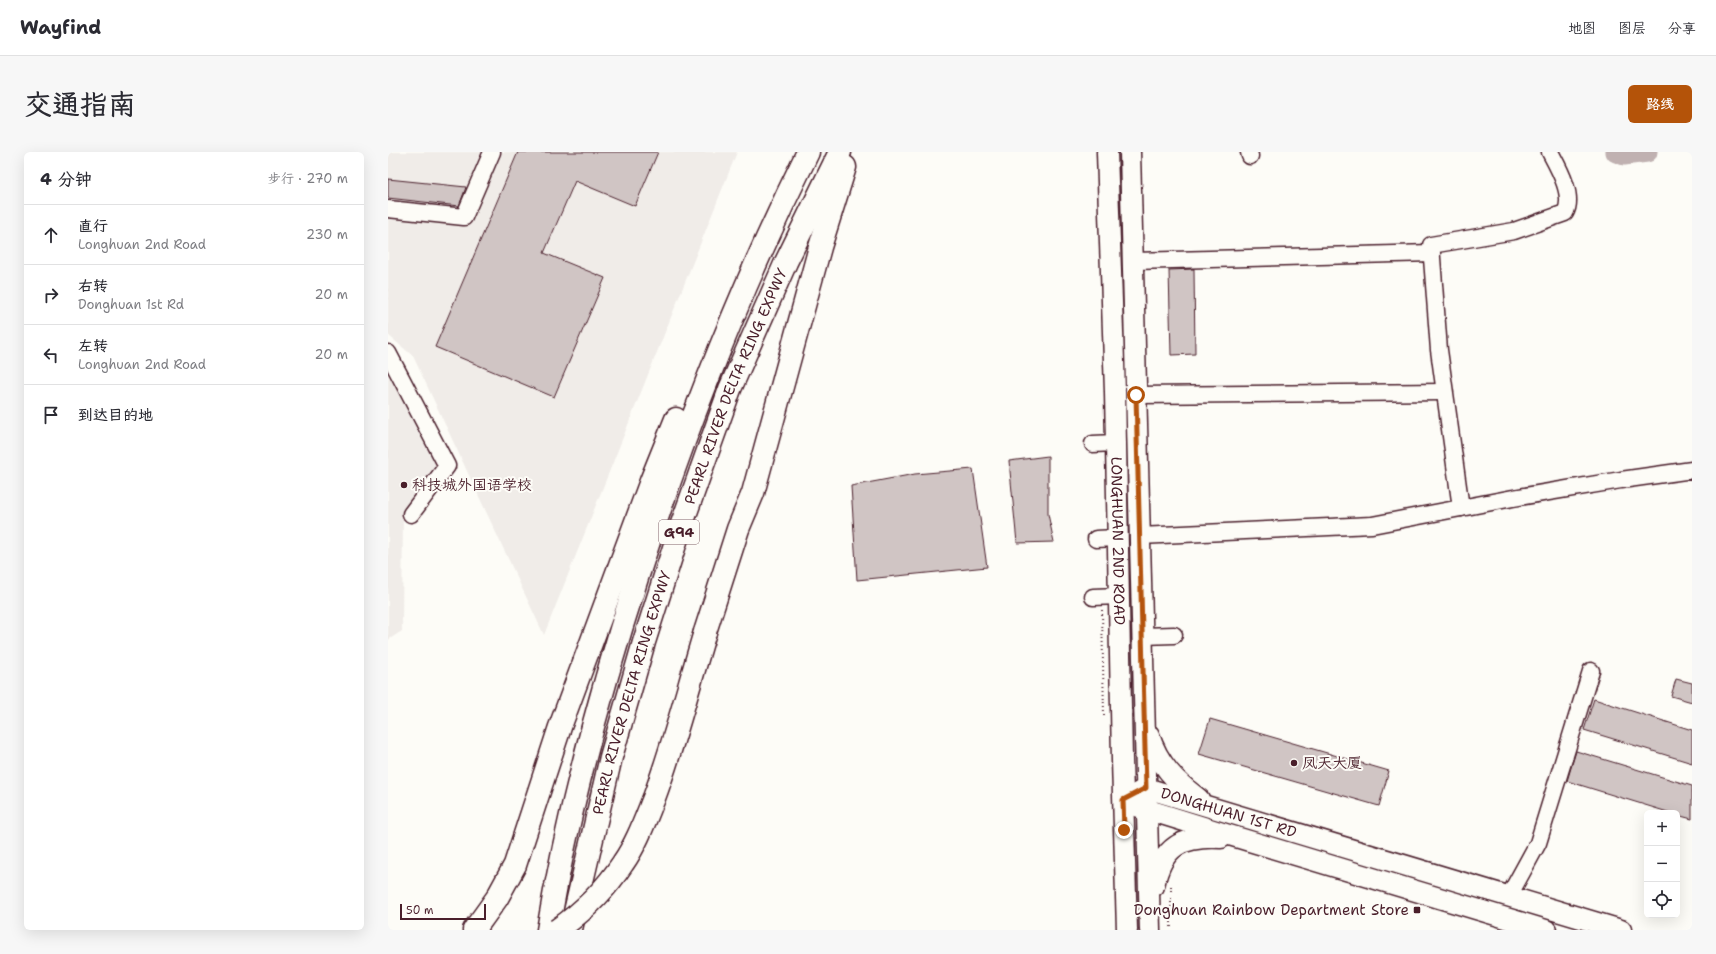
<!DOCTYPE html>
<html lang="zh">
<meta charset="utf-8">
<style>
body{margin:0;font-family:"Shantell Sans","LXGW WenKai TC",sans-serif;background:#f7f7f7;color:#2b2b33}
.controls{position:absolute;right:12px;bottom:12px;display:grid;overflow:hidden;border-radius:6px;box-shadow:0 4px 16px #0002}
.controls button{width:36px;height:36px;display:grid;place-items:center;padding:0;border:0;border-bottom:1px solid #e1e1e2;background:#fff;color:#2b2b33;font:20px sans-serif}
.scale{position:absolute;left:12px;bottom:10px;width:86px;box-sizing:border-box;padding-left:4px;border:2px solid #4a1f2b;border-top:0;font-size:11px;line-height:14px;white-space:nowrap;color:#4a1f2b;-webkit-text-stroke:3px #fdfcf7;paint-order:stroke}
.stop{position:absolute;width:12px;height:12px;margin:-9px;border:3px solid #b45309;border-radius:50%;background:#fff}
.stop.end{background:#b45309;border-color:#fff;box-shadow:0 1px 4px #0008}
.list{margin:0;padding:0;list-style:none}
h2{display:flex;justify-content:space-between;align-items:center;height:52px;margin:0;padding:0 16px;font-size:17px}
h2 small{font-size:13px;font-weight:400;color:#7c7c81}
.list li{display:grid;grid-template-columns:26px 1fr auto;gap:12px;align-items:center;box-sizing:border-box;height:60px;padding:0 16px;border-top:1px solid #e1e1e2}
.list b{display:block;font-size:15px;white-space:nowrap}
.list p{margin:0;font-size:13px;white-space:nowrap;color:#7c7c81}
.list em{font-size:13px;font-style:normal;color:#7c7c81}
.icon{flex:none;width:22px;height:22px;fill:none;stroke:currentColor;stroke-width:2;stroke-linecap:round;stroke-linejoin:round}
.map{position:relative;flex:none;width:1304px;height:778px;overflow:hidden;border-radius:6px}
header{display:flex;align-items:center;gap:24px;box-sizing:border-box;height:56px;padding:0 20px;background:#fff;border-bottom:1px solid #e1e1e2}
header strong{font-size:19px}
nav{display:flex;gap:22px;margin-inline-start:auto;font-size:14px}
.intro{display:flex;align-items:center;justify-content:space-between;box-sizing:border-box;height:96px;padding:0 24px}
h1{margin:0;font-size:28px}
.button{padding:10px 18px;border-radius:6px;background:#b45309;color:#fff;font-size:14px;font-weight:700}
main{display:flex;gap:24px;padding:0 24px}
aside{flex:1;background:#fff;border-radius:6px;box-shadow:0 4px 16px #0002}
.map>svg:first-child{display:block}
.built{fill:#f0ece8}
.green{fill:#e3dcda;stroke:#967e82}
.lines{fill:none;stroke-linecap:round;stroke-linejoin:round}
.river{stroke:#c0b1b1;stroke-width:21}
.building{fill:#d0c5c4;stroke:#4a1f2b}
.minor-casing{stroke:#4a1f2b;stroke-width:19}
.major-casing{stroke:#4a1f2b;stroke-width:23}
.highway-casing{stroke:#4a1f2b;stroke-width:25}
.path{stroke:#4a1f2b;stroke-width:2;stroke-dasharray:1 3;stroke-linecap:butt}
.minor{stroke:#fdfcf7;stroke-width:16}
.major{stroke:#fdfcf7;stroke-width:20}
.highway{stroke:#fdfcf7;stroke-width:22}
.highway-bridge-casing{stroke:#4a1f2b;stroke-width:25;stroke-linecap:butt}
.highway-bridge{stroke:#fdfcf7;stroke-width:22}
.route{stroke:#b45309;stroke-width:5}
.poi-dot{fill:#4a1f2b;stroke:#fdfcf7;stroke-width:1.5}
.labels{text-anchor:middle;stroke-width:4;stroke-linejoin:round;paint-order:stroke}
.shield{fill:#fdfcf7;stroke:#806168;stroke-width:1}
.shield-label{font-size:14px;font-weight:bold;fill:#4a1f2b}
.street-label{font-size:15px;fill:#4a1f2b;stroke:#fdfcf7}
.poi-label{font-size:15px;fill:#4a1f2b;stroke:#fdfcf7;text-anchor:start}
</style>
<header>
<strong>Wayfind</strong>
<nav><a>地图</a><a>图层</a><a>分享</a></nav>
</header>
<div class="intro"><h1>交通指南</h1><a class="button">路线</a></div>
<main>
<aside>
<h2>4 分钟<small>步行 · 270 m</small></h2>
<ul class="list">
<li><svg class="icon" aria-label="ahead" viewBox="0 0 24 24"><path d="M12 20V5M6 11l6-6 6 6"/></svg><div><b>直行</b><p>Longhuan 2nd Road</p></div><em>230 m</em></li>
<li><svg class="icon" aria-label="right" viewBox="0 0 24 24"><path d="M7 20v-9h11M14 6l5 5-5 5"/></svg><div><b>右转</b><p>Donghuan 1st Rd</p></div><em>20 m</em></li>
<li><svg class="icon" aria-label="left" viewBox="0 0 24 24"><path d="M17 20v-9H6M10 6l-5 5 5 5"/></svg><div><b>左转</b><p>Longhuan 2nd Road</p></div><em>20 m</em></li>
<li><svg class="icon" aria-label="arrive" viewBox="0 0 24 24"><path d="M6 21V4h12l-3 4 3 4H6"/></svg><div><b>到达目的地</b></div></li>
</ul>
</aside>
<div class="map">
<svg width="1304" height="778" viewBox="0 0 1304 778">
<rect width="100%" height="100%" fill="#fdfcf7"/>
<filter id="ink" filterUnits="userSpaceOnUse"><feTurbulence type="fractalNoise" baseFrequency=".025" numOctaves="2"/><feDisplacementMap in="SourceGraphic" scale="8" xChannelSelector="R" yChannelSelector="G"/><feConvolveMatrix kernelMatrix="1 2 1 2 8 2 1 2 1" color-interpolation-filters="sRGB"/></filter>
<g filter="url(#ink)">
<g class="built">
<polygon points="0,0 349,0 156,483 25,204 0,183"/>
<polygon points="0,225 28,248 50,309 15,358 14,479 0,488"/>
</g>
<g class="green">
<polygon points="728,0 733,0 749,607 744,605"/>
<polygon points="747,686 751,686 754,778 749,778"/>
</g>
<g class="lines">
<polyline class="river" points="1228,0 1236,3 1259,0"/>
</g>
<g class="building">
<polygon points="130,0 270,0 247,54 187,29 156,101 217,126 166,245 47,195"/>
<polygon points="0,27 78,35 77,38 71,54 0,46"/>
<polygon points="806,117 807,202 783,203 781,118"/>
<polygon points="660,304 660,362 666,390 629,391 621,309"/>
<polygon points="585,317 599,415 469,428 463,334 527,322"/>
<polygon points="1288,527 1304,531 1304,550 1283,544"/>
<polygon points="1206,547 1304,578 1304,611 1196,578"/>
<polygon points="822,567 1001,619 991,654 811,602"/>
<polygon points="1188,599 1304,634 1304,667 1289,663 1289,661 1283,661 1179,629"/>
</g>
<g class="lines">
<defs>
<g id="minor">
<polyline points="861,0 862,4"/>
<polyline points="0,57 76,65 104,0"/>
<polyline points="746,109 1044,101"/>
<polyline points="0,201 59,314 23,362"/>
<polyline points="749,243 1056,240"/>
<polyline points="705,292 727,291"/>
<path d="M1073,356l-22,-158 -8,-105 83,-14 51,-18c10,-17 -7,-46 -15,-61"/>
<polyline points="752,384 984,373 1125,346 1233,328 1304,318"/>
<polyline points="708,387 729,386"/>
<polyline points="705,445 731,444"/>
<polyline points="755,484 786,483"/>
<polyline points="1121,744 1150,691 1203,519"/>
</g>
<g id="major">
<path id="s1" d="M719,0l8,240 7,368 5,170"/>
<polyline points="742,0 762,778"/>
<path d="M761,583c9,29 27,47 50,64"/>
<path id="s2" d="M748,642l10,-6 475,142"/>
<polyline points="748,654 838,682 1158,778"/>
<path d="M766,734c8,-40 28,-50 67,-48"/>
</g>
<g id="highway">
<polyline points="317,480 350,377 365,341 432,95 457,15"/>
<path id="s3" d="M183,777l40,-172 33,-115 34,-107 52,-146 56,-127 54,-110"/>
<polyline points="86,778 109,746 127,713 172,575 263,329 288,267"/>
<path d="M160,778c20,-120 52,-237 89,-352 47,-146 103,-289 171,-426"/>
</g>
</defs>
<use href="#minor" class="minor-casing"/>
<use href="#major" class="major-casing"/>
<use href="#highway" class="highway-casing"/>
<g class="path">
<polyline points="714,458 716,564"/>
<polyline points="783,734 783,778"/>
</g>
<use href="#minor" class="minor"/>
<use href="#major" class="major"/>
<use href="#highway" class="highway"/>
<defs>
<path id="highway-bridge" d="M169,778c26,-18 49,-41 66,-67 14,-20 22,-43 31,-65 20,-54 34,-110 51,-166"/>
</defs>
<use href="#highway-bridge" class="highway-bridge-casing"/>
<use href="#highway-bridge" class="highway-bridge"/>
</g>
</g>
<g class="lines" filter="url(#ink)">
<polyline class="route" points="736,678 735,648 758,636 748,243"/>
</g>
<g class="poi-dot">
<circle cx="16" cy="333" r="4"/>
<circle cx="906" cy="611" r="4"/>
<rect x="1025" y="754" width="8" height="8" rx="2"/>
</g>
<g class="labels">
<rect class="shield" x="271" y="368" width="40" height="24" rx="3"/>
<g class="shield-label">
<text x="291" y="385">G94</text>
</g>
<g class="street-label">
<text dy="5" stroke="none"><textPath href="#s3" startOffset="568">PEARL RIVER DELTA RING EXPWY</textPath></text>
<text dy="5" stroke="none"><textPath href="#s1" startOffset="389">LONGHUAN 2ND ROAD</textPath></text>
<text dy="5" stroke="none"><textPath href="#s3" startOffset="244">PEARL RIVER DELTA RING EXPWY</textPath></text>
<text dy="5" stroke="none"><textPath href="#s2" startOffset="98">DONGHUAN 1ST RD</textPath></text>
</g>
<g class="poi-label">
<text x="24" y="338">科技城外国语学校</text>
<text x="914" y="616">凤天大厦</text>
<text x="1021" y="763" text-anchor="end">Donghuan Rainbow Department Store</text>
</g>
</g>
</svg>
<div class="controls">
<button>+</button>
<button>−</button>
<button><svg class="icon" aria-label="locate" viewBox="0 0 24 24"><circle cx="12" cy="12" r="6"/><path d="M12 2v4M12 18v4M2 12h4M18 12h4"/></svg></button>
</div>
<div class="scale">50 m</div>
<div class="stop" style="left:748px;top:243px"></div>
<div class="stop end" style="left:736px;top:678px"></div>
</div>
</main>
